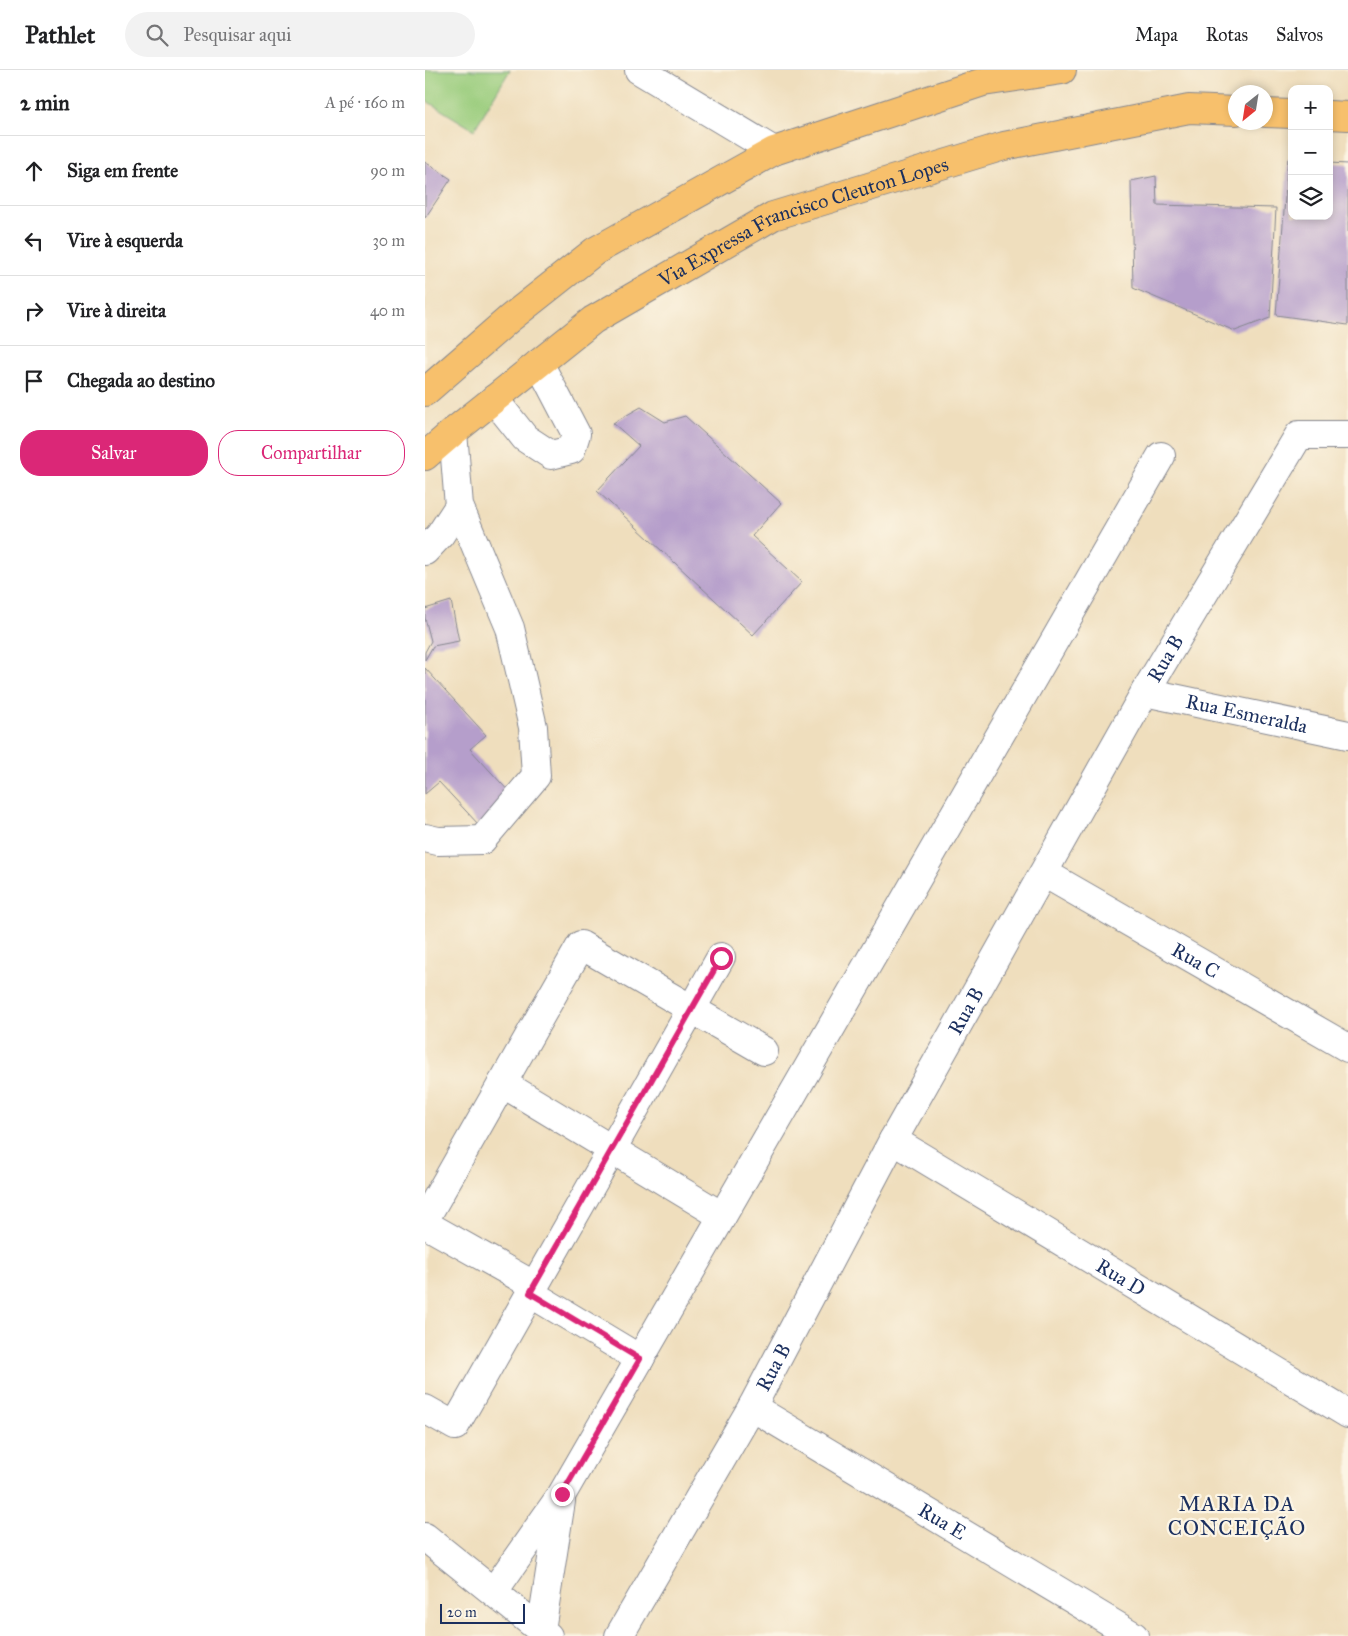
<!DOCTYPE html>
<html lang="pt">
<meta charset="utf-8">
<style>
body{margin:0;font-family:"IM FELL Great Primer",serif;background:#f2f2f2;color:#202124}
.controls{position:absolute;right:15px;top:15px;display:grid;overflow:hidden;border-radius:10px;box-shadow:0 2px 8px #0003}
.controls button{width:45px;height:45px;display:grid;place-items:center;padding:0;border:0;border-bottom:1px solid #e0e0e0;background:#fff;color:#202124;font:25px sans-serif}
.compass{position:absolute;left:803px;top:15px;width:45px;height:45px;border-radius:50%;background:#fff;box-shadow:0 2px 8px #0003;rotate:210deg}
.scale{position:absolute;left:15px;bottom:12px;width:85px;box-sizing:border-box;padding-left:5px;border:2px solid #1b2f5e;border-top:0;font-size:14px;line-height:18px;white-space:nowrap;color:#1b2f5e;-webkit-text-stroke:4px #fcf5e5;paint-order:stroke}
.stop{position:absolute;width:15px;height:15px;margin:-11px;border:4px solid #db2777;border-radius:50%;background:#fff}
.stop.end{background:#db2777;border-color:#fff;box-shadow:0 1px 5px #0008}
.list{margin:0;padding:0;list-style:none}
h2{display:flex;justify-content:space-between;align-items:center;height:65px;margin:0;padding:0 20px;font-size:21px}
h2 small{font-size:16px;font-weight:400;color:#757577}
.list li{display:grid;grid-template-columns:32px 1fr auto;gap:15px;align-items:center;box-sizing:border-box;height:70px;padding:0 20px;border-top:1px solid #e0e0e0}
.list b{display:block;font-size:19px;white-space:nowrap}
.list em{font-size:16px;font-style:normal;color:#757577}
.actions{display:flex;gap:10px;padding:15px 20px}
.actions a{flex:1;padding:11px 0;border:1px solid #db2777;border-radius:20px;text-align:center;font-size:18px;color:#db2777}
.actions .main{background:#db2777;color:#fff}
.icon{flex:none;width:28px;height:28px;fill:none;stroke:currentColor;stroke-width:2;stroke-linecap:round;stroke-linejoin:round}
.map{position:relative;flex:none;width:923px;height:1566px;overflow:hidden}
header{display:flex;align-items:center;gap:30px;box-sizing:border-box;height:70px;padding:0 25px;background:#fff;border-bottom:1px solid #e0e0e0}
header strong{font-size:24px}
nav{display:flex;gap:28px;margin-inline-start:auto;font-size:18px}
.search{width:350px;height:45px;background:#f2f2f2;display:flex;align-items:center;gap:12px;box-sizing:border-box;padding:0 18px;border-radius:28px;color:#757577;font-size:19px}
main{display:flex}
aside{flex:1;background:#fff}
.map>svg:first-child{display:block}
.green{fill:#99cc7c;stroke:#5a7e6d}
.building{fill:#b59ecb}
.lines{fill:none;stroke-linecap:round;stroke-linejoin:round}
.minor-casing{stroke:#85868e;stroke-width:30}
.highway-casing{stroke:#85868e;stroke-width:30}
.minor{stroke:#fff;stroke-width:28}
.highway{stroke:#f7c06c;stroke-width:28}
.route{stroke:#db2777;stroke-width:6}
.labels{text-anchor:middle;stroke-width:4.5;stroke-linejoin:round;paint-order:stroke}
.street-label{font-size:20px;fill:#1b2f5e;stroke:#fcf5e5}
.neighbourhood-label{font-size:21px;letter-spacing:1px;fill:#1b2f5e;stroke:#fcf5e5}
</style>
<header>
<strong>Pathlet</strong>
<div class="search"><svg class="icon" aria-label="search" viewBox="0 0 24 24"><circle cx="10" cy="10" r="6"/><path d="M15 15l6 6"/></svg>Pesquisar aqui</div>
<nav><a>Mapa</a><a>Rotas</a><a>Salvos</a></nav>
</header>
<main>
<aside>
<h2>2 min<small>A pé · 160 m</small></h2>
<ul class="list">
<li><svg class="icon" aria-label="ahead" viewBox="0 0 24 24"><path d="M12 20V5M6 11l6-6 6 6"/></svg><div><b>Siga em frente</b></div><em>90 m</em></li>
<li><svg class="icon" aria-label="left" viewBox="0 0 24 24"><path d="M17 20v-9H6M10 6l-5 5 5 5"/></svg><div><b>Vire à esquerda</b></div><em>30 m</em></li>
<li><svg class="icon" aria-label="right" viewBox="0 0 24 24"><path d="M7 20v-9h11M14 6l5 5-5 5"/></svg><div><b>Vire à direita</b></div><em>40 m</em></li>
<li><svg class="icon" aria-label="arrive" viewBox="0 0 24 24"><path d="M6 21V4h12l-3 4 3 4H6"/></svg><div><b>Chegada ao destino</b></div></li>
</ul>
<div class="actions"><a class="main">Salvar</a><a>Compartilhar</a></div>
</aside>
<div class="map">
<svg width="923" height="1566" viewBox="0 0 923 1566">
<rect width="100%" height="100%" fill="#fcf5e5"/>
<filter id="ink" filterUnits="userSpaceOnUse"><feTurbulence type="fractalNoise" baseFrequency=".02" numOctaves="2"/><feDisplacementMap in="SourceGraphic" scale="10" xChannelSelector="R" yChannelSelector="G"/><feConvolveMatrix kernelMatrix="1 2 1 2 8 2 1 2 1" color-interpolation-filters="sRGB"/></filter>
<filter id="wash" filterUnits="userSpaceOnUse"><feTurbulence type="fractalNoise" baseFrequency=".0096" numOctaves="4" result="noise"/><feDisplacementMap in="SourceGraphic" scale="20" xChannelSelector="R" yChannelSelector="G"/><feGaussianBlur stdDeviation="1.12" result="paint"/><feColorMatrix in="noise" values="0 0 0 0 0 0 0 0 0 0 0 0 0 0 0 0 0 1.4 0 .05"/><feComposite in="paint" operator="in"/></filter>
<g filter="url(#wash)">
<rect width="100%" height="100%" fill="#efdebd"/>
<polygon class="green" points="0,0 85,0 49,60 0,30"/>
<g id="blocks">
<g class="building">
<polygon points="863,89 867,89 867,146 904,146 904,93 923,94 923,255 851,245"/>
<polygon points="0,92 26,109 0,148"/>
<polygon points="731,106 732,135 851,138 845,248 810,261 708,218 706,111"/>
<polygon points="216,337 240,352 260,346 356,433 327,466 377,512 328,565 172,421 214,376 188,353"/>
<polygon points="26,531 34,571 8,576 0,590 0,582 6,571 0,548 0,539"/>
<polygon points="0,598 61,665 45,679 87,725 54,755 14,712 0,724"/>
</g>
</g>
</g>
<g filter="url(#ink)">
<use href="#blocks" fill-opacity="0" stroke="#85868e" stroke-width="1"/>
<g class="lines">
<defs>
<g id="minor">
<polyline points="214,0 349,81"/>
<polyline points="69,329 100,368 126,385 146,380 151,364 114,293"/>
<polyline points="0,481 15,465 34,436 28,362"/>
<path id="s1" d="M720,622l203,43"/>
<polyline points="0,768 13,771 57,770 111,706 108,657 85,558 34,436"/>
<path id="s2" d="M619,803l304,175"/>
<polyline points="77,1013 297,1146"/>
<path id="s3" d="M468,1070l455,274"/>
<polyline points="0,1149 156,875 339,981"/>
<polyline points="0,1154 110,1216"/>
<polyline points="105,1223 215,1289"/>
<path id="s4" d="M327,1337l382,229"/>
<polyline points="0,1339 30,1356 296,887"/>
<polyline points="0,1467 123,1566"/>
<polyline points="69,1521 137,1424 736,386"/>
<polyline points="116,1560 136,1431"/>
<path id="s5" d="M194,1566l133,-229 141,-267 252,-448 154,-257h49"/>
</g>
<g id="highway">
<polyline points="841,43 867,44"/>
<polyline points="904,45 923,46"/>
<polyline points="0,322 84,249 170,181 349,81 558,12 637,0"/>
<path id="s6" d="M0,386l28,-24 140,-112 180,-104 231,-70 185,-37 47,2"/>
</g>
</defs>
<use href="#minor" class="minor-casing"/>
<use href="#highway" class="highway-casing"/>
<use href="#minor" class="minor"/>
<use href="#highway" class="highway"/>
</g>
</g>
<g class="lines" filter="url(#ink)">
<polyline class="route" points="137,1424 215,1289 105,1223 296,888"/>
</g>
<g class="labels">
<g class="street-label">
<text dy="7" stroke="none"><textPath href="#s6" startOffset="450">Via Expressa Francisco Cleuton Lopes</textPath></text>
<text dy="7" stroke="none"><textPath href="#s5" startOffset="1120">Rua B</textPath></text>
<text dy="7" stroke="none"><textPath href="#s1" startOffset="104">Rua Esmeralda</textPath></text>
<text dy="7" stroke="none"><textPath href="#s2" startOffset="175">Rua C</textPath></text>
<text dy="7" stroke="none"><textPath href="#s5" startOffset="715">Rua B</textPath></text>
<text dy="7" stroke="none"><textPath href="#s3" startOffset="266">Rua D</textPath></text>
<text dy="7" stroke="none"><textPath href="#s5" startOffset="310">Rua B</textPath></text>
<text dy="7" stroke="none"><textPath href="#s4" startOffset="222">Rua E</textPath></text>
</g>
<g class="neighbourhood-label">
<text x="812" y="1441">MARIA DA<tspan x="812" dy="24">CONCEIÇÃO</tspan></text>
</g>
</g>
</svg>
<div class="controls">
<button>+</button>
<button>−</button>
<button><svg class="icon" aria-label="layers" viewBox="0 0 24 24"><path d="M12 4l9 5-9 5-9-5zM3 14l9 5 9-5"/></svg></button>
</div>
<svg class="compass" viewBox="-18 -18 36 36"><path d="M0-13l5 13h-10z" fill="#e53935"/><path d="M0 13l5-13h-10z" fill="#757577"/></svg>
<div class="scale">20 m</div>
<div class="stop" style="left:296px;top:888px"></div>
<div class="stop end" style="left:137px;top:1424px"></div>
</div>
</main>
